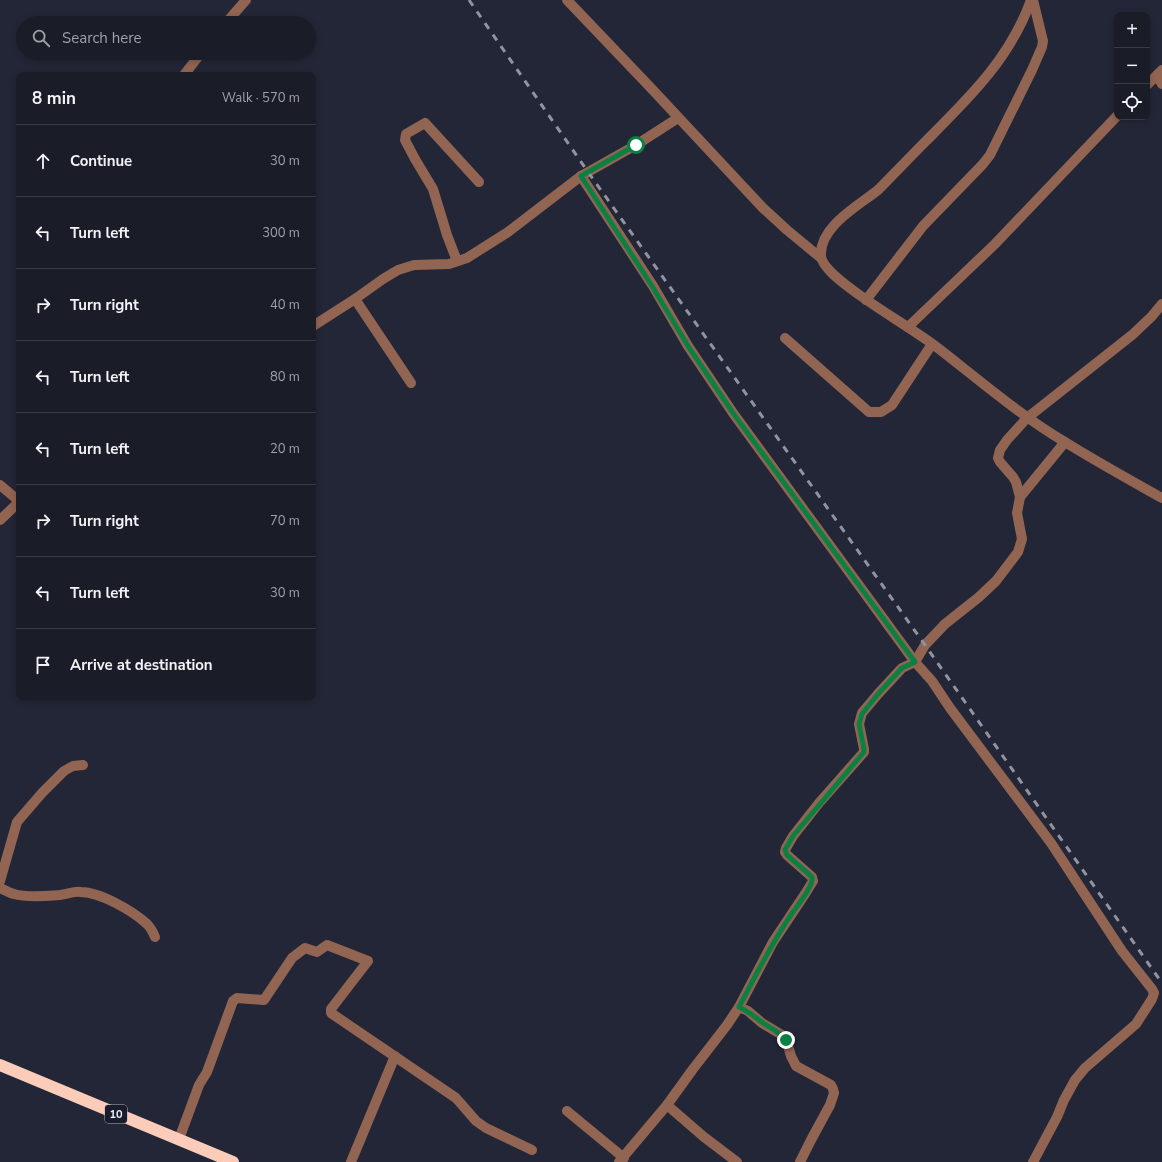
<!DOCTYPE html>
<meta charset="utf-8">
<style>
body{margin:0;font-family:"Nunito Sans",sans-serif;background:#272934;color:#f1f3f6}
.controls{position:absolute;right:12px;top:12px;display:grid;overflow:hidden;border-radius:8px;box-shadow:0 2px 6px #0003}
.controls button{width:36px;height:36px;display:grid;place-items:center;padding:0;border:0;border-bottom:1px solid #383a45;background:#1a1c28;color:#f1f3f6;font:20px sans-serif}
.stop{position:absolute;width:12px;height:12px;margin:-9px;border:3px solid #0b8043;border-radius:50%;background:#fff}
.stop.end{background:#0b8043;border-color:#fff;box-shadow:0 1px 4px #0008}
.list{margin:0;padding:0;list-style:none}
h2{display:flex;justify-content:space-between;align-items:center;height:52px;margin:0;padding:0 16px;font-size:17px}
h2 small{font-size:13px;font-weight:400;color:#9fa1a8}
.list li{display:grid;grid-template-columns:26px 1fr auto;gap:12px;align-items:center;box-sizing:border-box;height:72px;padding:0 16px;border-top:1px solid #383a45}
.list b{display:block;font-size:15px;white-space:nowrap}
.list em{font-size:13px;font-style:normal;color:#9fa1a8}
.icon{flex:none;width:22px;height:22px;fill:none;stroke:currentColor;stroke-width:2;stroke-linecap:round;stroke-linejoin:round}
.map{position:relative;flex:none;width:1162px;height:1162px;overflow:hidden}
.search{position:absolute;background:#1a1c28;box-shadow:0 2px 6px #0003;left:16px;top:16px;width:300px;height:44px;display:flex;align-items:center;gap:10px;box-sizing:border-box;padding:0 14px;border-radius:22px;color:#9fa1a8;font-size:15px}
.panel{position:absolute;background:#1a1c28;box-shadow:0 2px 6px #0003;left:16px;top:72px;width:300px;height:628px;border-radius:8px}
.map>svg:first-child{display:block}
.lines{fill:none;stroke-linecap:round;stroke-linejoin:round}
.minor{stroke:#926452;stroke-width:10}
.highway{stroke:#fbccba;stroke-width:12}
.rail{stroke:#9193a1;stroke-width:3;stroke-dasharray:7 7;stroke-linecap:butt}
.route{stroke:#0b8043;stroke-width:5}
.labels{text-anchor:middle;stroke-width:4;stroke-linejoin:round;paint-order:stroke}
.shield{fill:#1a1c2c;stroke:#aeb0be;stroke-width:1}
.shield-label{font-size:11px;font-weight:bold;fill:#eef0fc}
</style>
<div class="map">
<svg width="1162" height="1162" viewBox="0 0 1162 1162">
<rect width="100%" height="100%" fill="#232636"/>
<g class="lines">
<g class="minor">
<polyline points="567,0 650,87 763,208 787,230 821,258"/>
<path d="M1031,0c-21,59 -63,99 -106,142 -16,16 -31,32 -47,48 -20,16 -59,37 -57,66 1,13 28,31 37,38 25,18 51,33 76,51 43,33 84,69 131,97 32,20 65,38 97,56"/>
<polyline points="226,23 246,0"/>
<polyline points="184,75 201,53"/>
<polyline points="1157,75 1162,84"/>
<polyline points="1147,85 1162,70"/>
<polyline points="581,176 653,286 688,346 733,413 915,662 932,681 950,708 1051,843 1122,951 1152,989 1154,993 1152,999 1136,1024 1085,1068 1075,1080 1064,1100 1057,1117 1033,1162"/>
<polyline points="457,261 447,235 433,189 415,159 405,140 406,134 425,123 479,182"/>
<polyline points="355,299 411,383"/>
<polyline points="866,300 923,226 983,164 990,155 1032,70 1042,47 1043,41 1033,0"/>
<polyline points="313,326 355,299 383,279 398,270 414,265 449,264 467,258 508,232 581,176 636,145 678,118"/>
<polyline points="908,327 995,244 1117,116"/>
<polyline points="785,338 869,412 881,412 892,405 932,344"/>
<polyline points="0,485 19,501"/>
<polyline points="1020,497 1065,442"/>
<polyline points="0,520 19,502"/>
<polyline points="0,881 17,822 42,793 64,771 73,766 83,765"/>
<path d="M0,888c5,2 9,5 14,6 13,4 33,2 46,1 8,-1 14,-4 21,-3 19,0 52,19 66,32 3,3 6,8 8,13"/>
<polyline points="739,1007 748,1011 762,1023 782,1035 786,1039 791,1056 796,1066 831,1085 833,1089 834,1093 830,1105 811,1140 800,1162"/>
<polyline points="667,1105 704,1137 737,1162"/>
<polyline points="567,1111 624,1158"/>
<polyline points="179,1139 199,1085 207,1072 233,1001 237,998 264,1000 292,958 305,948 317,952 327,945 368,961 331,1009 331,1013 456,1098 476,1121 486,1128 532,1150"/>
<polyline points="351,1162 395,1056"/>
<polyline points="619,1162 667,1105 693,1069 727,1025 739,1007 773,942 805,894 813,881 812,877 787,855 785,852 786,848 793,836 819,803 864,752 864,749 859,724 862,713 878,694 902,668 915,662 925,645 945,624 979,597 996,581 1018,552 1022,539 1017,513 1020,497 1016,482 1013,477 1000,462 998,458 1000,450 1007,440 1027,418 1132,335 1152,316 1162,304"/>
</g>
<polyline class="highway" points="0,1065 233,1162"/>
<polyline class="rail" points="469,0 588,172 925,645 1162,983"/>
</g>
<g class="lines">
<path class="route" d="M636,145l-55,31 71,110 36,60 45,67 182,249 -13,6 -24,26 -16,20 -3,10 5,25v3l-71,84 -8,14 2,5 25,22c2,8 -14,28 -19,35 -21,30 -37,63 -54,95 9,4 16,10 24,16 7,5 17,9 23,17"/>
</g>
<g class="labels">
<rect class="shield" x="105" y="1105" width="22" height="18" rx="3"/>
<g class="shield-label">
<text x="116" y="1118">10</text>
</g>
</g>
</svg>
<div class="controls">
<button>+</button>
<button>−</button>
<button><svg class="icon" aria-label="locate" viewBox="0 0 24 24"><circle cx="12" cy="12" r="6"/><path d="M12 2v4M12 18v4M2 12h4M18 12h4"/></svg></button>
</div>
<div class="stop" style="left:636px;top:145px"></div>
<div class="stop end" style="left:786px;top:1040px"></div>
<div class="search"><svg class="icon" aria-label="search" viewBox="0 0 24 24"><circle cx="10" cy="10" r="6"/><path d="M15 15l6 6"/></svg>Search here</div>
<section class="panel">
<h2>8 min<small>Walk · 570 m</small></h2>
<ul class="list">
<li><svg class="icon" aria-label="ahead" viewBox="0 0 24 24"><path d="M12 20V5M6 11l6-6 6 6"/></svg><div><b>Continue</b></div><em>30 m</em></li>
<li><svg class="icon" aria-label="left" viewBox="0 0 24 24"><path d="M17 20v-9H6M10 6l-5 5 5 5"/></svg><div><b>Turn left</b></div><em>300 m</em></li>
<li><svg class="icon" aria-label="right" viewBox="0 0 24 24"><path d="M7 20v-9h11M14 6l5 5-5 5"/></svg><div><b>Turn right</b></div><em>40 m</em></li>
<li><svg class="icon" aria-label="left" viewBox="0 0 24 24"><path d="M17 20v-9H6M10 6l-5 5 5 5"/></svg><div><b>Turn left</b></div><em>80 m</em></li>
<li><svg class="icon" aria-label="left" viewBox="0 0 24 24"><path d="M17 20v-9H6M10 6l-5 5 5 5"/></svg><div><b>Turn left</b></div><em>20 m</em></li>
<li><svg class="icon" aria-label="right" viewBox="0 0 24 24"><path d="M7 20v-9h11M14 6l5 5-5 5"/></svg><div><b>Turn right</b></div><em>70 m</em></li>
<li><svg class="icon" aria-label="left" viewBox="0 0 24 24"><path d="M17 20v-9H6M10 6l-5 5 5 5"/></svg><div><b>Turn left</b></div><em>30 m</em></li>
<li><svg class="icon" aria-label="arrive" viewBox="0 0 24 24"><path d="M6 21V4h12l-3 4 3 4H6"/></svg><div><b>Arrive at destination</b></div></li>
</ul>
</section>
</div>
